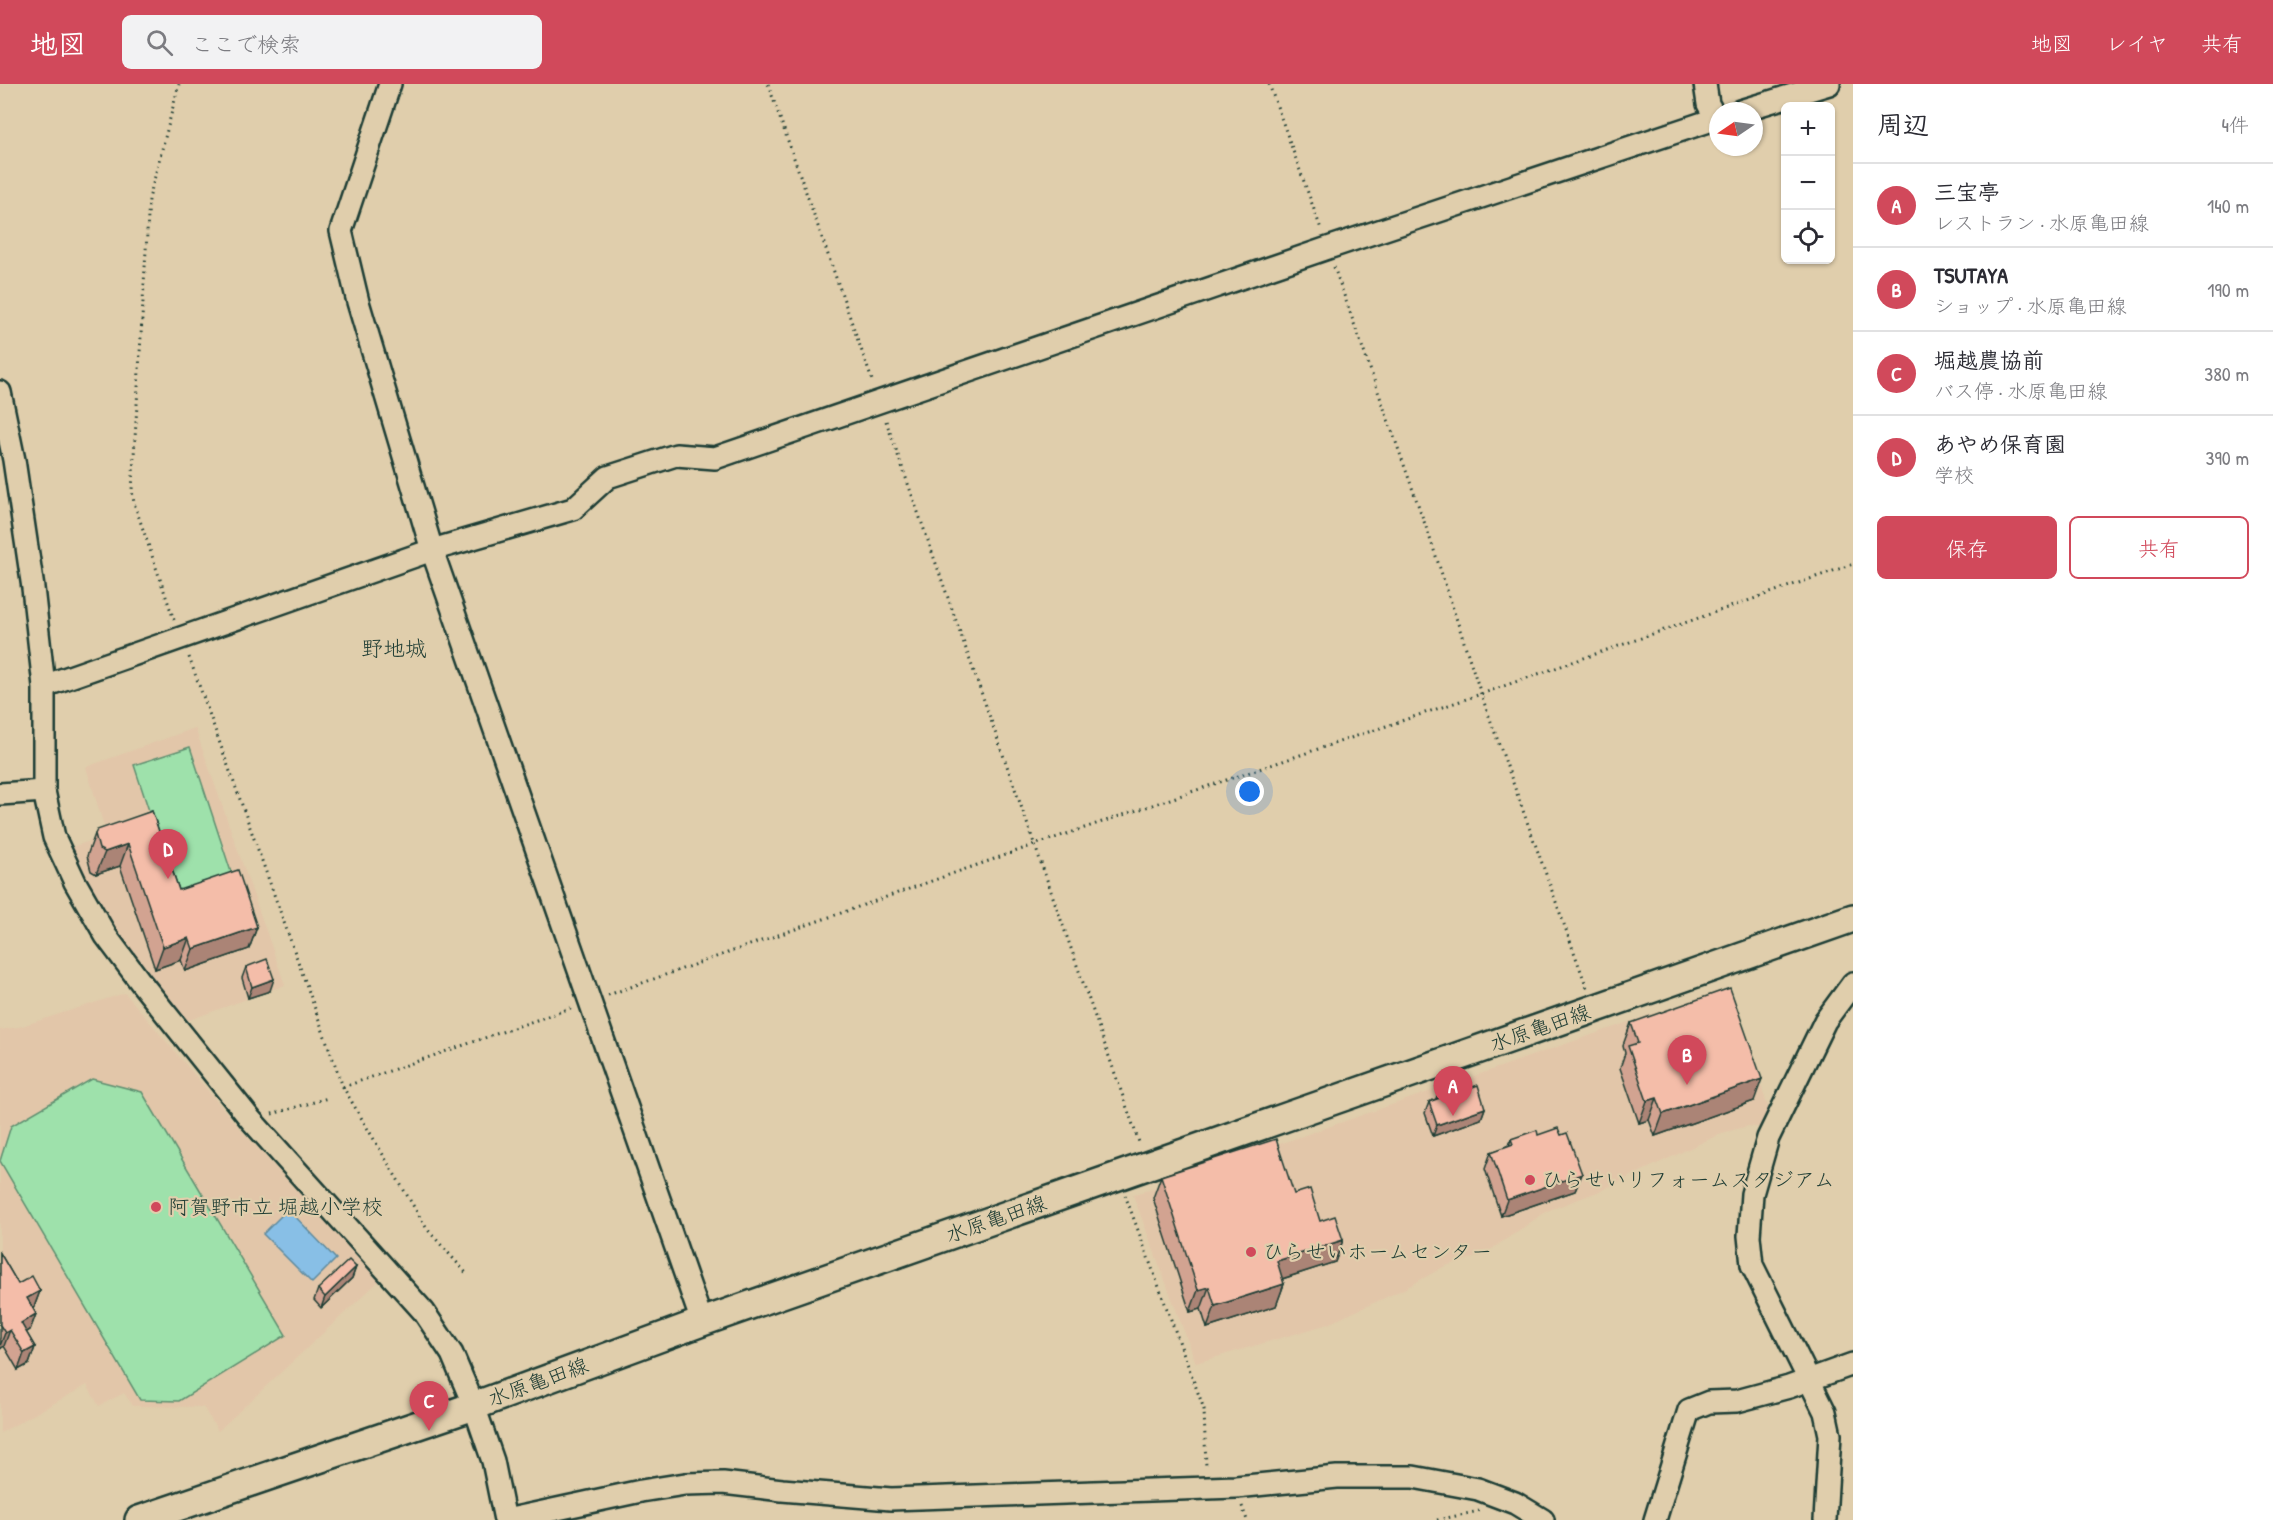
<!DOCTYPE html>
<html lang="ja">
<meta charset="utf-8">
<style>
body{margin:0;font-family:"Patrick Hand","Klee One",sans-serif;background:#f2f2f3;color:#2b2b33}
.controls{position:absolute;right:18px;top:18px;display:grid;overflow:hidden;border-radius:9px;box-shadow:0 2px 4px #0004}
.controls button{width:54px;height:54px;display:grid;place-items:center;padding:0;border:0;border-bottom:2px solid #e1e1e2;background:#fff;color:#2b2b33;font:30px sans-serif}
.compass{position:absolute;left:1709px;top:18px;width:54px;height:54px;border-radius:50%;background:#fff;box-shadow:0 2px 4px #0004;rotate:257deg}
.you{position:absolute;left:1250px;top:708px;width:21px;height:21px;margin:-15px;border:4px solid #fff;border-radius:50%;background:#1a73e8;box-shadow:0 0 0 9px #1a73e833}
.badge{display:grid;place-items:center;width:39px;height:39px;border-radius:50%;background:#d1495b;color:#fff;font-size:20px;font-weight:700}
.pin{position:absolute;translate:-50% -50px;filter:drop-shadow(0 2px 3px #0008)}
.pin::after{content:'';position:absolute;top:32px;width:21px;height:18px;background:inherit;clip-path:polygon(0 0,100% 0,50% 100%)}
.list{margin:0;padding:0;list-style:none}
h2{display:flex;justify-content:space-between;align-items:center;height:78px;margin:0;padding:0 24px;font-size:26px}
h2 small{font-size:20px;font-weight:400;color:#7c7c81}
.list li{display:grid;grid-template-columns:39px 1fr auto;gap:18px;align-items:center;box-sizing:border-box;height:84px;padding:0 24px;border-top:2px solid #e1e1e2}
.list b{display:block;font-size:22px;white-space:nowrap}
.list p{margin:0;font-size:20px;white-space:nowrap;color:#7c7c81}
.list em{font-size:20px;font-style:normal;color:#7c7c81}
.actions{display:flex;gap:12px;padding:18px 24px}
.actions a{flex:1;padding:14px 0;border:2px solid #d1495b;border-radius:9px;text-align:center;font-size:21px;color:#d1495b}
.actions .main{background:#d1495b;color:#fff}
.icon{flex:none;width:33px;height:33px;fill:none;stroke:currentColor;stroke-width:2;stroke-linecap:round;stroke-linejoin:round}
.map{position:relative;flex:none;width:1853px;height:1436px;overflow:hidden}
header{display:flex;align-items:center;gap:36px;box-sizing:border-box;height:84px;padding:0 30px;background:#d1495b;color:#fff}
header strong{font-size:28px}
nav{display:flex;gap:33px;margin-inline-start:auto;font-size:21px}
.search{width:420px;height:54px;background:#f2f2f3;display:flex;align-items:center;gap:15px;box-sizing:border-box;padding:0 21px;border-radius:9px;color:#7c7c81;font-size:22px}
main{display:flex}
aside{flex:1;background:#fff}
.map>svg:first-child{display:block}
.built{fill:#e2c6a9}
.green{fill:#9ee1ab;stroke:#5e8f70;stroke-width:1.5}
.water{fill:#88bfe6;stroke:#5e8b9f;stroke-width:1.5}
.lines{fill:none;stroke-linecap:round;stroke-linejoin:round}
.minor-casing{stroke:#1f3d34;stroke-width:26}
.major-casing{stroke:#1f3d34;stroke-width:32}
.path{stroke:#1f3d34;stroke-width:3;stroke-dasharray:1.5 4.5;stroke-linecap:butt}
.minor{stroke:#e0ceac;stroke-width:21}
.major{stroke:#e0ceac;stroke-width:27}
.wall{fill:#d2a391;stroke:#1f3d34;stroke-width:1.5}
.shaded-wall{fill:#ab8476;stroke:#1f3d34;stroke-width:1.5}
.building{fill:#f4bda9;stroke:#1f3d34;stroke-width:1.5}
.poi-dot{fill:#d1495b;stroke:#e0ceac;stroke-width:2}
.labels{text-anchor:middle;stroke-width:4.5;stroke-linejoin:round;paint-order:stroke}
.street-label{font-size:21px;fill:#1f3d34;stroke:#e0ceac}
.poi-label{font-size:21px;fill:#1f3d34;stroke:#e0ceac;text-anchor:start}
.neighbourhood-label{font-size:22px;fill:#1f3d34;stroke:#e0ceac}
</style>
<header>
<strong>地図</strong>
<div class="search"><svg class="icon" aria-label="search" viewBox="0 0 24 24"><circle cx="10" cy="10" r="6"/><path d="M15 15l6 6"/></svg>ここで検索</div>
<nav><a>地図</a><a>レイヤ</a><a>共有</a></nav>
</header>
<main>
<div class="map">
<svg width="1853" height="1436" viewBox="0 0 1853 1436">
<rect width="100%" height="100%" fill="#e0ceac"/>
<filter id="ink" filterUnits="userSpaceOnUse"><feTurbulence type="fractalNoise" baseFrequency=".0167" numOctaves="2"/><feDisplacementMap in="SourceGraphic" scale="12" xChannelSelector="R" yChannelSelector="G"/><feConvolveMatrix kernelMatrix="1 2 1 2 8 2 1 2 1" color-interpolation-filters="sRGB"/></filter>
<g filter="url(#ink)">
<g class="built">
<polygon points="195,644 285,901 184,938 135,878 104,827 71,763 107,752 86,683"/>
<polygon points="1729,903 1770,1029 1763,1044 1748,1042 1722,1049 1600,1107 1547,1127 1483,1171 1445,1182 1404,1205 1328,1240 1196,1279 1133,1111"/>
<polygon points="125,909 244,1049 379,1197 218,1347 203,1323 133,1322 124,1309 99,1322 87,1301 0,1349 0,946 19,943"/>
</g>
<g class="green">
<polygon points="190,663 234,797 178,815 134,681"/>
<polygon points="92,995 142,1008 286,1251 179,1317 140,1316 0,1077 11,1042"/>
</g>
<polygon class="water" points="288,1125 336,1175 312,1199 263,1150"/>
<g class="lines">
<defs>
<g id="minor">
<polyline points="390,0 341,147 358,218 432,466 702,1238"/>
<polyline points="1705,0 1708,20 1716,34"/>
<polyline points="1740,27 1829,0"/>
<polyline points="0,308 14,376 33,504 44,602 44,707 54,753 75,798 106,852 142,900 251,1036 424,1228 452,1270 474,1322 493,1377 505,1436"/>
<polyline points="44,602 432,466 573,425 608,393 676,371 715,374 1328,164 1718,34"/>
<polyline points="0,710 44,707"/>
<polyline points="506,1436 641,1407 685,1400 723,1399 782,1406 891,1415 1236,1403 1337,1393 1413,1393 1478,1405 1515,1419 1543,1436"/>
<polyline points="1655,1436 1689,1326 1709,1318 1737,1317 1789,1303 1853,1280"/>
<polyline points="1825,1436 1830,1351 1825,1328 1752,1181 1749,1152 1752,1110 1768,1054 1825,937 1853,899"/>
</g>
<polyline id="major" points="139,1436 474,1322 702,1238 1853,834"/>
</defs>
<use href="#minor" class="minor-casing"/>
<use href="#major" class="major-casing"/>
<g class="path">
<polyline points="768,0 873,299"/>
<polyline points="1269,0 1321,145"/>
<polyline points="1334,183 1432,460 1481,610 1587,904"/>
<polyline points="886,337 1140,1061"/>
<polyline points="174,536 134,419 132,406 149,115 179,0"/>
<polyline points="189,573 343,1003 427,1145 467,1190"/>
<polyline points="608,911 1034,761 1481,610 1853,480"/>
<polyline points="343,1003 571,924"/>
<polyline points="272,1030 328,1014"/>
<polyline points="1125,1111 1204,1325 1206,1384"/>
<polyline points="1242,1422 1247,1436"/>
<polyline points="1437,1436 1479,1427"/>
</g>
<use href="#minor" class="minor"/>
<use href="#major" class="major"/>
</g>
<g class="wall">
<polygon points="152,727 179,806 257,843 249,865 185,887 181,876 155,885 120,782 96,790 91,787 87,772 95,750"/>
<polygon points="246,883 270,907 248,914 242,894"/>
<polygon points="1631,939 1754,1017 1655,1052 1649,1036 1639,1039 1620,984 1625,969 1623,961"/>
<polygon points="1439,1006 1456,1009 1485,1024 1481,1035 1433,1052 1425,1029 1429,1018 1436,1015"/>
<polygon points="1538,1051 1561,1051 1582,1090 1575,1107 1501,1132 1485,1085 1491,1068 1509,1062 1511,1055"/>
<polygon points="1161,1092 1294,1110 1320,1137 1343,1156 1335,1178 1282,1195 1284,1200 1276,1222 1207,1244 1201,1225 1190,1228 1153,1114"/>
<polygon points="0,1169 18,1200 40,1207 34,1223 33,1224 36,1230 30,1246 26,1248 35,1263 29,1280 18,1286 4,1262 0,1265"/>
<polygon points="356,1183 352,1194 321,1224 314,1216 318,1205"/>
</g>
<g class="shaded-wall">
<polygon points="128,760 120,782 96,790 105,768"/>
<polygon points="257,843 249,865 185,887 193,865"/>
<polygon points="189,854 181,876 155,885 163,863"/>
<polygon points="274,895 270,907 248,914 252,903"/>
<polygon points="1762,995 1754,1017 1655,1052 1663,1030"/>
<polygon points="1657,1014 1649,1036 1639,1039 1647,1017"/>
<polygon points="1485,1024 1481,1035 1433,1052 1437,1041"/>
<polygon points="1582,1090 1575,1107 1501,1132 1507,1116"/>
<polygon points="1343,1156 1335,1178 1269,1199 1277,1177"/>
<polygon points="356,1183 352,1194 321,1224 325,1213"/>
<polygon points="1284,1200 1276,1222 1207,1244 1215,1222"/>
<polygon points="1209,1203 1201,1225 1190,1228 1198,1206"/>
<polygon points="40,1207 34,1223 21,1231 27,1214"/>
<polygon points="36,1230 30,1246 16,1255 21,1239"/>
<polygon points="10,1246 4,1262 0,1265 0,1262 5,1249"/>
<polygon points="35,1263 29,1280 18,1286 24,1269"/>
</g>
<g class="building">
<polygon points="152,727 179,806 238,786 257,843 193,865 189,854 163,863 128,760 105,768 99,765 95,750 97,746"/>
<polygon points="267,875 274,895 252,903 246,883"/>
<polygon points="1730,904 1762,995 1663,1030 1657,1014 1647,1017 1628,962 1638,959 1631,939"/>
<polygon points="1453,1001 1456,1009 1478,1001 1485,1024 1437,1041 1429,1018 1442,1013 1439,1006"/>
<polygon points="1558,1044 1561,1051 1567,1049 1582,1090 1507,1116 1491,1068 1513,1060 1511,1055 1537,1046 1538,1051"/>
<polygon points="1276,1055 1294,1110 1310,1105 1320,1137 1335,1132 1343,1156 1277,1177 1284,1200 1215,1222 1209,1203 1198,1206 1161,1092"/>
<polygon points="0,1169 18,1200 32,1192 40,1207 27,1214 36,1230 21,1239 35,1263 24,1269 10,1246 5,1249 0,1241"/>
<polygon points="349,1176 356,1183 325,1213 318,1205"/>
</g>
</g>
<g class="poi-dot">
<circle cx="1530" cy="1096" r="6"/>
<circle cx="156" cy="1123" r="6"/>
<circle cx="1251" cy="1168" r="6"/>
</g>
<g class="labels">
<g class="street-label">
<text transform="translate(1540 944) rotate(-19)" y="7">水原亀田線</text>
<text transform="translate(996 1135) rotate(-19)" y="7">水原亀田線</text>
<text transform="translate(538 1298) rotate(-20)" y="7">水原亀田線</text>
</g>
<g class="poi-label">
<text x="1542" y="1103">ひらせいリフォームスタジアム</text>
<text x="168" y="1130">阿賀野市立 堀越小学校</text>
<text x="1263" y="1175">ひらせいホームセンター</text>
</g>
<g class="neighbourhood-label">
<text x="394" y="572">野地城</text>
</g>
</g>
</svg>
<div class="controls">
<button>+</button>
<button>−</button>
<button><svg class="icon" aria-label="locate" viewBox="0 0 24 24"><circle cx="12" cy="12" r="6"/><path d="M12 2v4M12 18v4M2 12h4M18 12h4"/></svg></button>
</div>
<svg class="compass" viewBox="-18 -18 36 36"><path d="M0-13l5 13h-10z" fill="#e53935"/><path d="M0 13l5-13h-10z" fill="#7c7c81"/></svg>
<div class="you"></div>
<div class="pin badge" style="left:1453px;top:1032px">A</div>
<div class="pin badge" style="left:1687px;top:1001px">B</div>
<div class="pin badge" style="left:429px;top:1347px">C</div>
<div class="pin badge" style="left:168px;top:795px">D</div>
</div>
<aside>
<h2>周辺<small>4件</small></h2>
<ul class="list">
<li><span class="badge">A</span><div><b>三宝亭</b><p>レストラン · 水原亀田線</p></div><em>140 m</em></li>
<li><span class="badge">B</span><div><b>TSUTAYA</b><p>ショップ · 水原亀田線</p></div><em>190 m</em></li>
<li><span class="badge">C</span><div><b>堀越農協前</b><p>バス停 · 水原亀田線</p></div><em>380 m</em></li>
<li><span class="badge">D</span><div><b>あやめ保育園</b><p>学校</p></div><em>390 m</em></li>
</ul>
<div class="actions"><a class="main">保存</a><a>共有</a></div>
</aside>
</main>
